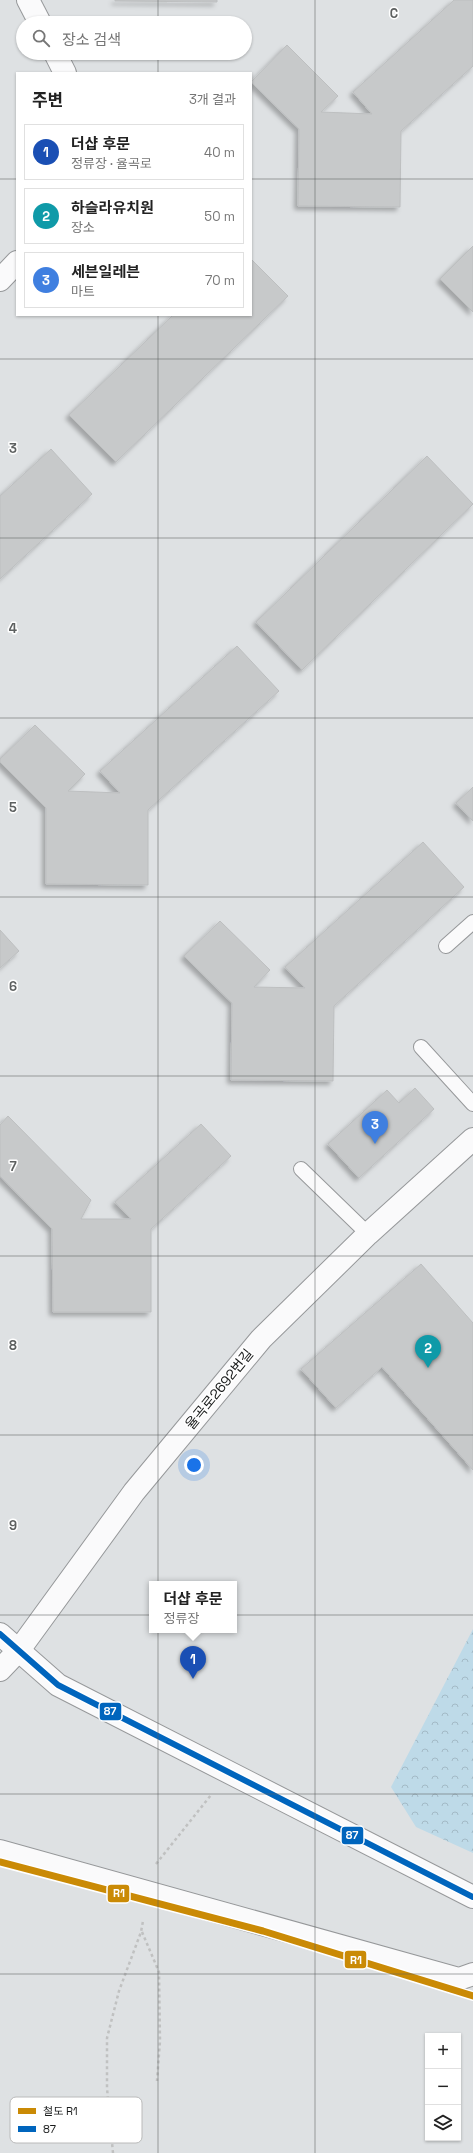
<!DOCTYPE html>
<html lang="ko">
<meta charset="utf-8">
<style>
body{margin:0;font-family:"Space Grotesk","Noto Sans KR",sans-serif;background:#f6f6f6;color:#222}
.controls{position:absolute;right:12px;bottom:12px;display:grid;overflow:hidden;border-radius:0px;box-shadow:0 1px 3px #0004}
.controls button{width:36px;height:36px;display:grid;place-items:center;padding:0;border:0;border-bottom:1px solid #e0e0e0;background:#fff;color:#222;font:20px sans-serif}
.you{position:absolute;left:194px;top:1465px;width:14px;height:14px;margin:-10px;border:3px solid #fff;border-radius:50%;background:#1a73e8;box-shadow:0 0 0 6px #1a73e833}
.badge{display:grid;place-items:center;width:26px;height:26px;border-radius:50%;background:#5d6060;color:#fff;font-size:13px;font-weight:700}
.pin{position:absolute;translate:-50% -33px;filter:drop-shadow(0 1px 2px #0008)}
.pin::after{content:'';position:absolute;top:21px;width:14px;height:12px;background:inherit;clip-path:polygon(0 0,100% 0,50% 100%)}
.popup{position:absolute;left:149px;top:1581px;width:88px;height:52px;box-sizing:border-box;display:grid;place-content:center;border-radius:0px;background:#fff;filter:drop-shadow(0 1px 3px #0005);font-size:13px;white-space:nowrap;color:#767676}
.popup b{font-size:15px;color:#222}
.popup::after{content:'';position:absolute;left:50%;top:100%;margin-left:-8px;border:8px solid transparent;border-top-color:#fff}
.list{margin:0;padding:0;list-style:none}
h2{display:flex;justify-content:space-between;align-items:center;height:52px;margin:0;padding:0 16px;font-size:17px}
h2 small{font-size:13px;font-weight:400;color:#767676}
.list li{display:grid;grid-template-columns:26px 1fr auto;gap:12px;align-items:center;box-sizing:border-box;height:56px;margin:0 8px 8px;padding:0 8px;border:1px solid #e0e0e0;border-radius:0px}
.list b{display:block;font-size:15px;white-space:nowrap}
.list p{margin:0;font-size:13px;white-space:nowrap;color:#767676}
.list em{font-size:13px;font-style:normal;color:#767676}
.icon{flex:none;width:22px;height:22px;fill:none;stroke:currentColor;stroke-width:2;stroke-linecap:round;stroke-linejoin:round}
.map{position:relative;flex:none;width:473px;height:2153px;overflow:hidden}
.search{position:absolute;background:#fff;box-shadow:0 1px 3px #0004;left:16px;top:16px;width:236px;height:44px;display:flex;align-items:center;gap:10px;box-sizing:border-box;padding:0 14px;border-radius:22px;color:#767676;font-size:15px}
.panel{position:absolute;background:#fff;box-shadow:0 1px 3px #0004;left:16px;top:72px;width:236px;height:244px;border-radius:0px}
.map>svg:first-child{display:block}
.forest{fill:url(#forest-crowns)}
.building{fill:#c7c9ca;stroke:#bdbfc0;filter:url(#shadow)}
.lines{fill:none;stroke-linecap:round;stroke-linejoin:round}
.lane-casing{stroke:#96989a;stroke-width:16}
.street-casing{stroke:#96989a;stroke-width:24}
.secondary-casing{stroke:#96989a;stroke-width:24}
.path{stroke:#c0c1c1;stroke-width:2.5;stroke-dasharray:3 3;stroke-linecap:butt}
.lane{stroke:#fafafb;stroke-width:14}
.street{stroke:#fafafb;stroke-width:22}
.secondary{stroke:#fafafb;stroke-width:22}
.bus-1-casing{stroke:#fff;stroke-width:9}
.bus-1{stroke:#0065bd;stroke-width:6}
.rail-1-casing{stroke:#fff;stroke-width:10}
.rail-1{stroke:#ca8a05;stroke-width:7}
.grid{fill:none;stroke:#5d6060;stroke-width:1;stroke-opacity:0.55}
.labels{text-anchor:middle;stroke-width:3;stroke-linejoin:round;paint-order:stroke}
.street-label{font-size:14px;fill:#181a1a;stroke:#fff}
.key{fill:#fff;stroke:#bababa;stroke-width:1}
.key-label{font-size:11px;fill:#181a1a}
.grid-label{font-size:13px;text-anchor:middle;font-weight:bold;fill:#5d6060;stroke:#fff;stroke-width:3;stroke-linejoin:round;paint-order:stroke}
.line-badge{stroke:#fff;stroke-width:1.5}
.badge-label{font-size:11px;text-anchor:middle;font-weight:bold;fill:#fff}
</style>
<div class="map">
<svg width="473" height="2153" viewBox="0 0 473 2153">
<defs>
<pattern id="forest-crowns" width="20" height="18" patternUnits="userSpaceOnUse"><rect width="20" height="18" fill="#bedae8"/><path d="M2 6a3 3 0 1 1 6 0M12 15a3 3 0 1 1 6 0" fill="none" stroke="#a3bac6"/></pattern>
<filter id="shadow"><feDropShadow dx="-3.5" dy="3.5" stdDeviation="2" flood-color="#0004"/></filter>
</defs>
<rect width="100%" height="100%" fill="#dee1e3"/>
<polygon class="forest" points="473,1629 473,1853 416,1827 391,1787"/>
<g class="building">
<polygon points="115,0 217,0 217,2 115,1"/>
<polygon points="454,0 473,0 473,66 401,131 400,207 298,206 299,129 251,82 287,45 338,96 321,112 372,114 353,92"/>
<polygon points="473,246 473,312 440,279"/>
<polygon points="251,259 288,296 116,462 69,415 173,315 251,315"/>
<polygon points="51,449 92,494 0,579 0,496"/>
<polygon points="427,456 473,504 302,670 256,622"/>
<polygon points="237,646 279,691 148,810 148,885 46,884 46,808 0,762 0,759 35,725 85,774 68,791 120,793 100,771"/>
<polygon points="473,787 473,821 456,803"/>
<polygon points="423,842 464,887 334,1006 333,1081 231,1080 232,1003 184,956 220,921 270,970 254,987 305,988 285,967"/>
<polygon points="0,930 19,951 0,968"/>
<polygon points="415,1088 434,1109 359,1178 328,1144 387,1090 399,1103"/>
<polygon points="8,1116 91,1200 81,1219 131,1219 115,1202 201,1124 231,1156 151,1229 151,1312 53,1312 52,1229 0,1176 0,1125"/>
<polygon points="421,1264 473,1323 473,1470 382,1367 336,1408 301,1369"/>
</g>
<g class="lines">
<defs>
<g id="lane">
<polyline points="446,946 473,922"/>
<polyline points="421,1047 473,1104"/>
<polyline points="301,1169 368,1234"/>
</g>
<g id="street">
<polyline points="28,0 40,23"/>
<polyline points="55,53 65,73"/>
<polyline points="0,280 17,262"/>
<polyline points="0,1670 19,1650 134,1492 261,1339 368,1234 473,1139"/>
<polyline points="0,1851 459,1979 473,1974"/>
</g>
<polyline id="secondary" points="0,1634 58,1685 473,1897"/>
</defs>
<use href="#lane" class="lane-casing"/>
<use href="#street" class="street-casing"/>
<use href="#secondary" class="secondary-casing"/>
<g class="path">
<polyline points="156,1864 211,1795"/>
<polyline points="142,1932 159,1972 160,2041 157,2081"/>
<polyline points="113,2153 107,2088 107,2038 119,1991 141,1932 143,1921"/>
</g>
<use href="#lane" class="lane"/>
<use href="#street" class="street"/>
<use href="#secondary" class="secondary"/>
<defs>
<polyline id="bus-1" points="0,1634 58,1685 473,1897"/>
</defs>
<use href="#bus-1" class="bus-1-casing"/>
<use href="#bus-1" class="bus-1"/>
<defs>
<polyline id="rail-1" points="0,1862 263,1931 473,1996"/>
</defs>
<use href="#rail-1" class="rail-1-casing"/>
<use href="#rail-1" class="rail-1"/>
</g>
<path class="grid" d="M158,0v23M315,0v2153M158,53v20M0,179h17M251,179h222M158,315v1838M0,359h473M0,538h473M0,718h473M0,897h473M0,1076h473M0,1256h473M0,1435h473M0,1615h473M0,1794h473M0,1974h473"/>
<g class="labels">
<g class="street-label">
<text transform="translate(219 1389) rotate(-51)" y="5">율곡로2692번길</text>
</g>
</g>
<rect x="10" y="2097" width="132" height="46" rx="6" class="key"/>
<rect x="18" y="2108" width="18" height="6" fill="#ca8a05"/>
<rect x="18" y="2126" width="18" height="6" fill="#0065bd"/>
<g class="key-label">
<text x="43" y="2115">철도 R1</text>
<text x="43" y="2133">87</text>
</g>
<g class="grid-label">
<text x="394" y="18">C</text>
<text x="13" y="453">3</text>
<text x="13" y="633">4</text>
<text x="13" y="812">5</text>
<text x="13" y="991">6</text>
<text x="13" y="1171">7</text>
<text x="13" y="1350">8</text>
<text x="13" y="1530">9</text>
</g>
<g class="line-badge">
<rect x="99" y="1702" width="23" height="19" rx="4" fill="#0065bd"/>
<rect x="341" y="1826" width="23" height="19" rx="4" fill="#0065bd"/>
<rect x="107" y="1884" width="23" height="19" rx="4" fill="#ca8a05"/>
<rect x="344" y="1950" width="23" height="19" rx="4" fill="#ca8a05"/>
</g>
<g class="badge-label">
<text x="110" y="1715">87</text>
<text x="352" y="1839">87</text>
<text x="119" y="1897">R1</text>
<text x="356" y="1964">R1</text>
</g>
</svg>
<div class="controls">
<button>+</button>
<button>−</button>
<button><svg class="icon" aria-label="layers" viewBox="0 0 24 24"><path d="M12 4l9 5-9 5-9-5zM3 14l9 5 9-5"/></svg></button>
</div>
<div class="you"></div>
<div class="pin badge" style="left:193px;top:1679px;background:#1a4fb4">1</div>
<div class="popup"><b>더샵 후문</b>정류장</div>
<div class="pin badge" style="left:428px;top:1368px;background:#0f9aa8">2</div>
<div class="pin badge" style="left:375px;top:1144px;background:#3f7fe0">3</div>
<div class="search"><svg class="icon" aria-label="search" viewBox="0 0 24 24"><circle cx="10" cy="10" r="6"/><path d="M15 15l6 6"/></svg>장소 검색</div>
<section class="panel">
<h2>주변<small>3개 결과</small></h2>
<ul class="list">
<li><span class="badge" style="background:#1a4fb4">1</span><div><b>더샵 후문</b><p>정류장 · 율곡로</p></div><em>40 m</em></li>
<li><span class="badge" style="background:#0f9aa8">2</span><div><b>하슬라유치원</b><p>장소</p></div><em>50 m</em></li>
<li><span class="badge" style="background:#3f7fe0">3</span><div><b>세븐일레븐</b><p>마트</p></div><em>70 m</em></li>
</ul>
</section>
</div>
